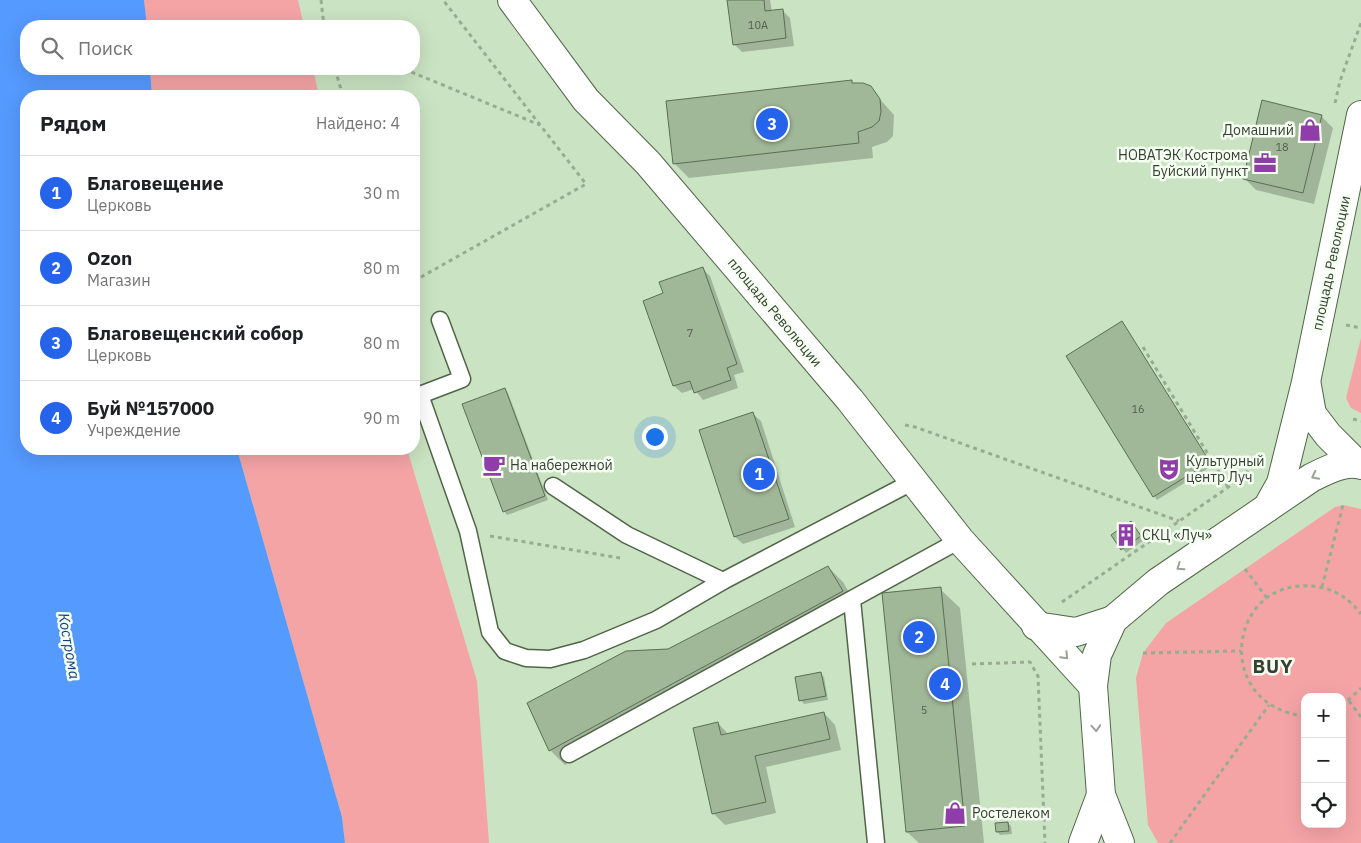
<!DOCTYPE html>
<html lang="ru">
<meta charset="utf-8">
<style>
body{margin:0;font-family:"IBM Plex Sans",sans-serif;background:#f2f2f2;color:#202124}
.controls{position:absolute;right:15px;bottom:15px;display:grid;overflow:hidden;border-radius:10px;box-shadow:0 5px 20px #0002}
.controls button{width:45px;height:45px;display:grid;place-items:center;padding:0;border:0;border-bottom:1px solid #e0e0e0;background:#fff;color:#202124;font:25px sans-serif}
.you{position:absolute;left:654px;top:436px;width:18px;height:18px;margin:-12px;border:4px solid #fff;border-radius:50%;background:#1a73e8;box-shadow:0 0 0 8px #1a73e833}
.badge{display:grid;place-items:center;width:32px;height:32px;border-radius:50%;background:#2563eb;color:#fff;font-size:16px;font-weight:700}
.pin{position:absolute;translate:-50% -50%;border:2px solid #fff;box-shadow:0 1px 5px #0006}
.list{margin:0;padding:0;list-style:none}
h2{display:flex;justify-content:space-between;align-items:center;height:65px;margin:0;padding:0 20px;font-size:21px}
h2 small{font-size:16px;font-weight:400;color:#757577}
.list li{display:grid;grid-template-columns:32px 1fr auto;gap:15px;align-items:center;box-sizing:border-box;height:75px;padding:0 20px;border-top:1px solid #e0e0e0}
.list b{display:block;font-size:19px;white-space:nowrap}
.list p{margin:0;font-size:16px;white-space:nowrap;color:#757577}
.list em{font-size:16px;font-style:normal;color:#757577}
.icon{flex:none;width:28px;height:28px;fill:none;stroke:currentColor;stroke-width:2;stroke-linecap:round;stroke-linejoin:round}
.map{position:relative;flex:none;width:1361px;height:843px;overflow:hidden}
.search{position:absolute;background:#fff;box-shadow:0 5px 20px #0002;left:20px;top:20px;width:400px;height:55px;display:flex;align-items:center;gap:12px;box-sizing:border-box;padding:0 18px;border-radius:20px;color:#757577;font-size:19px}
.panel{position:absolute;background:#fff;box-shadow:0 5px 20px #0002;left:20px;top:90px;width:400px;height:365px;border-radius:20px}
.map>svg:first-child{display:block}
.green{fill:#f5a4a6;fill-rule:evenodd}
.water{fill:#559afe}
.shadow{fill:#0003}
.building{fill:#a1b898;stroke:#596f51}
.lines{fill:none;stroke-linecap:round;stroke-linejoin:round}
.service-casing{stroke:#506548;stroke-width:19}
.minor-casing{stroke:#506548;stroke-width:30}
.primary-casing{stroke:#506548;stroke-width:30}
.path{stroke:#98ac91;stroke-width:3;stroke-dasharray:4 4;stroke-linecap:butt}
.service{stroke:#fff;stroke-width:16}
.minor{stroke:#fff;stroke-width:28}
.primary{stroke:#fff;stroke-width:28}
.oneway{stroke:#9ba099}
.labels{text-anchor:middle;stroke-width:5;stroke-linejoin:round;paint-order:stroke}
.number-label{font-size:11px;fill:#525e4c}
.poi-label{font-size:14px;fill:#374033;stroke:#f5fff1;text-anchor:start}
.street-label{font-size:14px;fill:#374033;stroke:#f5fff1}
.water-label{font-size:15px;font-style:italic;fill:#13407f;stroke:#f5fff1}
.district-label{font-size:19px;font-weight:bold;letter-spacing:1px;fill:#374033;stroke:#f5fff1}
</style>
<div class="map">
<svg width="1361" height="843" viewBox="0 0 1361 843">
<rect width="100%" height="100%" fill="#cae3c2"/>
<g class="green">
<polygon points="144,0 298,0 304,26 147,26"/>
<polygon points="150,69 313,69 319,96 152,96"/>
<polygon points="1361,338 1361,413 1351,408 1346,398"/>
<polygon points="237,449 407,449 477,681 489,843 345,843 342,817"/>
<path d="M1343,505l18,4v334h-203l-10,-18 -12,-147 7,-25 23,-30 169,-116zM1305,697h37v127h-37z"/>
</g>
<polygon class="water" points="0,0 144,0 147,26 26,26 26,69 150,69 152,96 26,96 26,449 237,449 342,817 345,843 0,843"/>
<g class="shadow">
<polygon points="729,0 770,0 772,12 782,10 790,18 794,46 742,52 734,44"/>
<polygon points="851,81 854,85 870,88 894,115 893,136 887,142 872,147 873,158 689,178 674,163"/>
<polygon points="1321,116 1333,128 1314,204 1256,190 1244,178"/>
<polygon points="702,268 710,276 744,372 734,375 738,388 703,400 694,389 682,393 674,386 645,301 665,294"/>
<polygon points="1122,322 1212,466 1157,500 1154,496"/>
<polygon points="504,389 508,393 548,500 507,515 504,511"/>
<polygon points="753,414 761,421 795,527 743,544 735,537"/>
<polygon points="1134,526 1144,540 1126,553 1112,535"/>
<polygon points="828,567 843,582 857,606 565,765 550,750 528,703 668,650"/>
<polygon points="940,589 960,608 984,843 919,843 907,832"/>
<polygon points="820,673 824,677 828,700 804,704 801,700"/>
<polygon points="824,713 835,725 841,750 766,767 776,813 725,825 713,813 718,723 729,735"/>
<polygon points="1008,823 1011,826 1012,834 1000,835 997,831"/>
</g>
<g class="building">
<polygon points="727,0 764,0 765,11 783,9 786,38 733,45"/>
<polygon points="852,80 852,83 863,83 871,86 880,99 881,112 879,121 872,127 858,132 859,143 673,164 666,101"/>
<polygon points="1262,100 1322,115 1303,193 1243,179"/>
<polygon points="703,267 737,364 727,368 731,380 694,393 690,381 673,386 643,301 663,293 659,282"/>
<polygon points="1122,321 1210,462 1153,497 1066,356"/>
<polygon points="505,388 545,496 503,512 462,404"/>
<polygon points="753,412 789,519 734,537 699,430"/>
<polygon points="1131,521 1141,536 1121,550 1111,535"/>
<polygon points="828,566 843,591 549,751 527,703 626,651 668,649"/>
<polygon points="941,587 965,826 906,832 882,593"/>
<polygon points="821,672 826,696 799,701 795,677"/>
<polygon points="824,712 830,739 755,756 766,802 712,814 693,728 718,722 721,735"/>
<polygon points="1008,822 1009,831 996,832 995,823"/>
</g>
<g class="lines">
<defs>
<g id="service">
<polyline points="440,320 462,379 420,395 468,531 490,632 505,651 526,658 550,659 584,650 656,620 723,581 912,482"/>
<polyline points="553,486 627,535 723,581"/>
<polyline points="852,600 876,843"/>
<polyline points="569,754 960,540"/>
</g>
<g id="minor">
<polyline points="512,0 586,100 648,163 850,400 960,540 1093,686"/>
<polyline points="1307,386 1312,414 1328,435 1356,463"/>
<polyline points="1267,508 1281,483 1306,382 1361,115"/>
<polyline points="1036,626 1076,632 1113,620"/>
</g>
<g id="primary">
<polyline points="1083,843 1101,795"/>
<path d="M1120,843l-19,-48 -8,-109 4,-31 16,-35 45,-38 153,-104c14,-7 34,-18 50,-13"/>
</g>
</defs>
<use href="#service" class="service-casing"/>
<use href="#minor" class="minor-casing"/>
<use href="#primary" class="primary-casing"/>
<g class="path">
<polyline points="321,0 324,26"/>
<polyline points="335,69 343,96"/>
<polyline points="404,69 540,125"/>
<polyline points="1335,103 1340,81 1361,23"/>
<polyline points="414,281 586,184 443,0"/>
<polyline points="1346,325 1361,328"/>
<polyline points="1143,347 1228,487"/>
<polyline points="1353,419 1361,421"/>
<polyline points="905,425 915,427 1179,521"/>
<polyline points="490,536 620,558"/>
<polyline points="1245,569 1267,598"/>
<polyline points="1322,587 1343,505"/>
<polyline points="1062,602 1243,477 1257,458"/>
<polyline points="1143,653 1241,651"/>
<polyline points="972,664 1030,662 1038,676 1045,843"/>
<polyline points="1349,701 1361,717"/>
<polyline points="1342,706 1361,688"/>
<path d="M1305,716c-93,-10 -78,-138 8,-130 20,2 36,12 48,28"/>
<polyline points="1170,843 1269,705"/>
</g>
<use href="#service" class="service"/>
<use href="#minor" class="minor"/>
<use href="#primary" class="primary"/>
</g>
<defs><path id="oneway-chevron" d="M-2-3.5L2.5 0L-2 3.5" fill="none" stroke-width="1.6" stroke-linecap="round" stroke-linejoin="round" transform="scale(1.25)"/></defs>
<g class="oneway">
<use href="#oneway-chevron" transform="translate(1315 476) rotate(153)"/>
<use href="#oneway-chevron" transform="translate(1180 567) rotate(146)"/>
<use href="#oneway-chevron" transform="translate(1065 656) rotate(46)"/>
<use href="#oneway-chevron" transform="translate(1096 728) rotate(86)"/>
</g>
<defs>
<symbol id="shop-bare" viewBox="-9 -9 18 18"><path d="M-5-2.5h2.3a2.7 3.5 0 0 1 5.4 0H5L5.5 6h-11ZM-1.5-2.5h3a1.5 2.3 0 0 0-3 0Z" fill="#903ca9" stroke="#f5fff1" stroke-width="2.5" paint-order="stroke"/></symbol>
<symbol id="office-bare" viewBox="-9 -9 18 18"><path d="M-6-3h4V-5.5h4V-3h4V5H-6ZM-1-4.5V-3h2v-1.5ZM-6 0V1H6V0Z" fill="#903ca9" stroke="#f5fff1" stroke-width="2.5" paint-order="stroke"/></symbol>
<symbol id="cafe-bare" viewBox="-9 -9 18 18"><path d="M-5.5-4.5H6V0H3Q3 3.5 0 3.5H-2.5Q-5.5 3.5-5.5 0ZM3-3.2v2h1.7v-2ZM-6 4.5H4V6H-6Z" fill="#903ca9" stroke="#f5fff1" stroke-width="2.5" paint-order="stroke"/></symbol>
<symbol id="theatre-bare" viewBox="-9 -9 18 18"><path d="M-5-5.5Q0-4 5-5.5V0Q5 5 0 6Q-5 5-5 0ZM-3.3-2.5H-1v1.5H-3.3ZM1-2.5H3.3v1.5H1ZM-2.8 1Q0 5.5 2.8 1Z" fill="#903ca9" stroke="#f5fff1" stroke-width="2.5" paint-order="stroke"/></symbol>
<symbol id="building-bare" viewBox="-9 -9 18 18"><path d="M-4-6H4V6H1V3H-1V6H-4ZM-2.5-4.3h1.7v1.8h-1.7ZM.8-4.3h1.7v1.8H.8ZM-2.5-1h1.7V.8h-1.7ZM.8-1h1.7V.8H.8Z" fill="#903ca9" stroke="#f5fff1" stroke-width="2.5" paint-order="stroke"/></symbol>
</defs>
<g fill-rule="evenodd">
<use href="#shop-bare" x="1294" y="114" width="32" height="32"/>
<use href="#office-bare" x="1249" y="147" width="32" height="32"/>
<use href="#cafe-bare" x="478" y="449" width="32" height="32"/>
<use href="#theatre-bare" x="1153" y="453" width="32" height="32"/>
<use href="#building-bare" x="1110" y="519" width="32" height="32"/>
<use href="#shop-bare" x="939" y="797" width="32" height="32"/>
</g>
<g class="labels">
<g class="number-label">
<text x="758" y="29">10А</text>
<text x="1282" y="151">18</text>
<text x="690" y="337">7</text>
<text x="1138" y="413">16</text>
<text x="924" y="714">5</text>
</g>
<g class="poi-label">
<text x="1294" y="135" text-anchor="end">Домашний</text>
<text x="1248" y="160" text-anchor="end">НОВАТЭК Кострома<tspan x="1248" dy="16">Буйский пункт</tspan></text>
<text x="1186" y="466">Культурный<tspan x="1186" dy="16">центр Луч</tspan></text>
<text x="510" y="470">На набережной</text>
<text x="1142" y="540">СКЦ «Луч»</text>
<text x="972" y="818">Ростелеком</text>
</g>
<g class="street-label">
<text transform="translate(1331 263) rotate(-78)" y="5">площадь Революции</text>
<text transform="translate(775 312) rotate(50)" y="5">площадь Революции</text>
</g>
<g class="water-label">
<text transform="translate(69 646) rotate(80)" y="5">Кострома</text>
</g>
<g class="district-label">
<text x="1273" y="673">BUY</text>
</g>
</g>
</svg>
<div class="controls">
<button>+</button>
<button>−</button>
<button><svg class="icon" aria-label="locate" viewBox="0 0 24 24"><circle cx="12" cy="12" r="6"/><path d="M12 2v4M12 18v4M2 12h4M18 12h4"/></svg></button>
</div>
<div class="you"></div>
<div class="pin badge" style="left:759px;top:474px">1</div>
<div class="pin badge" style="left:919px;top:637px">2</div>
<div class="pin badge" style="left:772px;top:124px">3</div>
<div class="pin badge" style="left:945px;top:684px">4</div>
<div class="search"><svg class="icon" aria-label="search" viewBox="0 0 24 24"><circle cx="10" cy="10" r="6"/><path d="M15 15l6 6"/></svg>Поиск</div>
<section class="panel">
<h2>Рядом<small>Найдено: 4</small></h2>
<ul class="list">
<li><span class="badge">1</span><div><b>Благовещение</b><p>Церковь</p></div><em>30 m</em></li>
<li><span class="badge">2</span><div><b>Ozon</b><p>Магазин</p></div><em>80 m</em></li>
<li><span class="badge">3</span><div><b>Благовещенский собор</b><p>Церковь</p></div><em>80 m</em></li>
<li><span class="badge">4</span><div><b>Буй №157000</b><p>Учреждение</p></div><em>90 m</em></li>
</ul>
</section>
</div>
